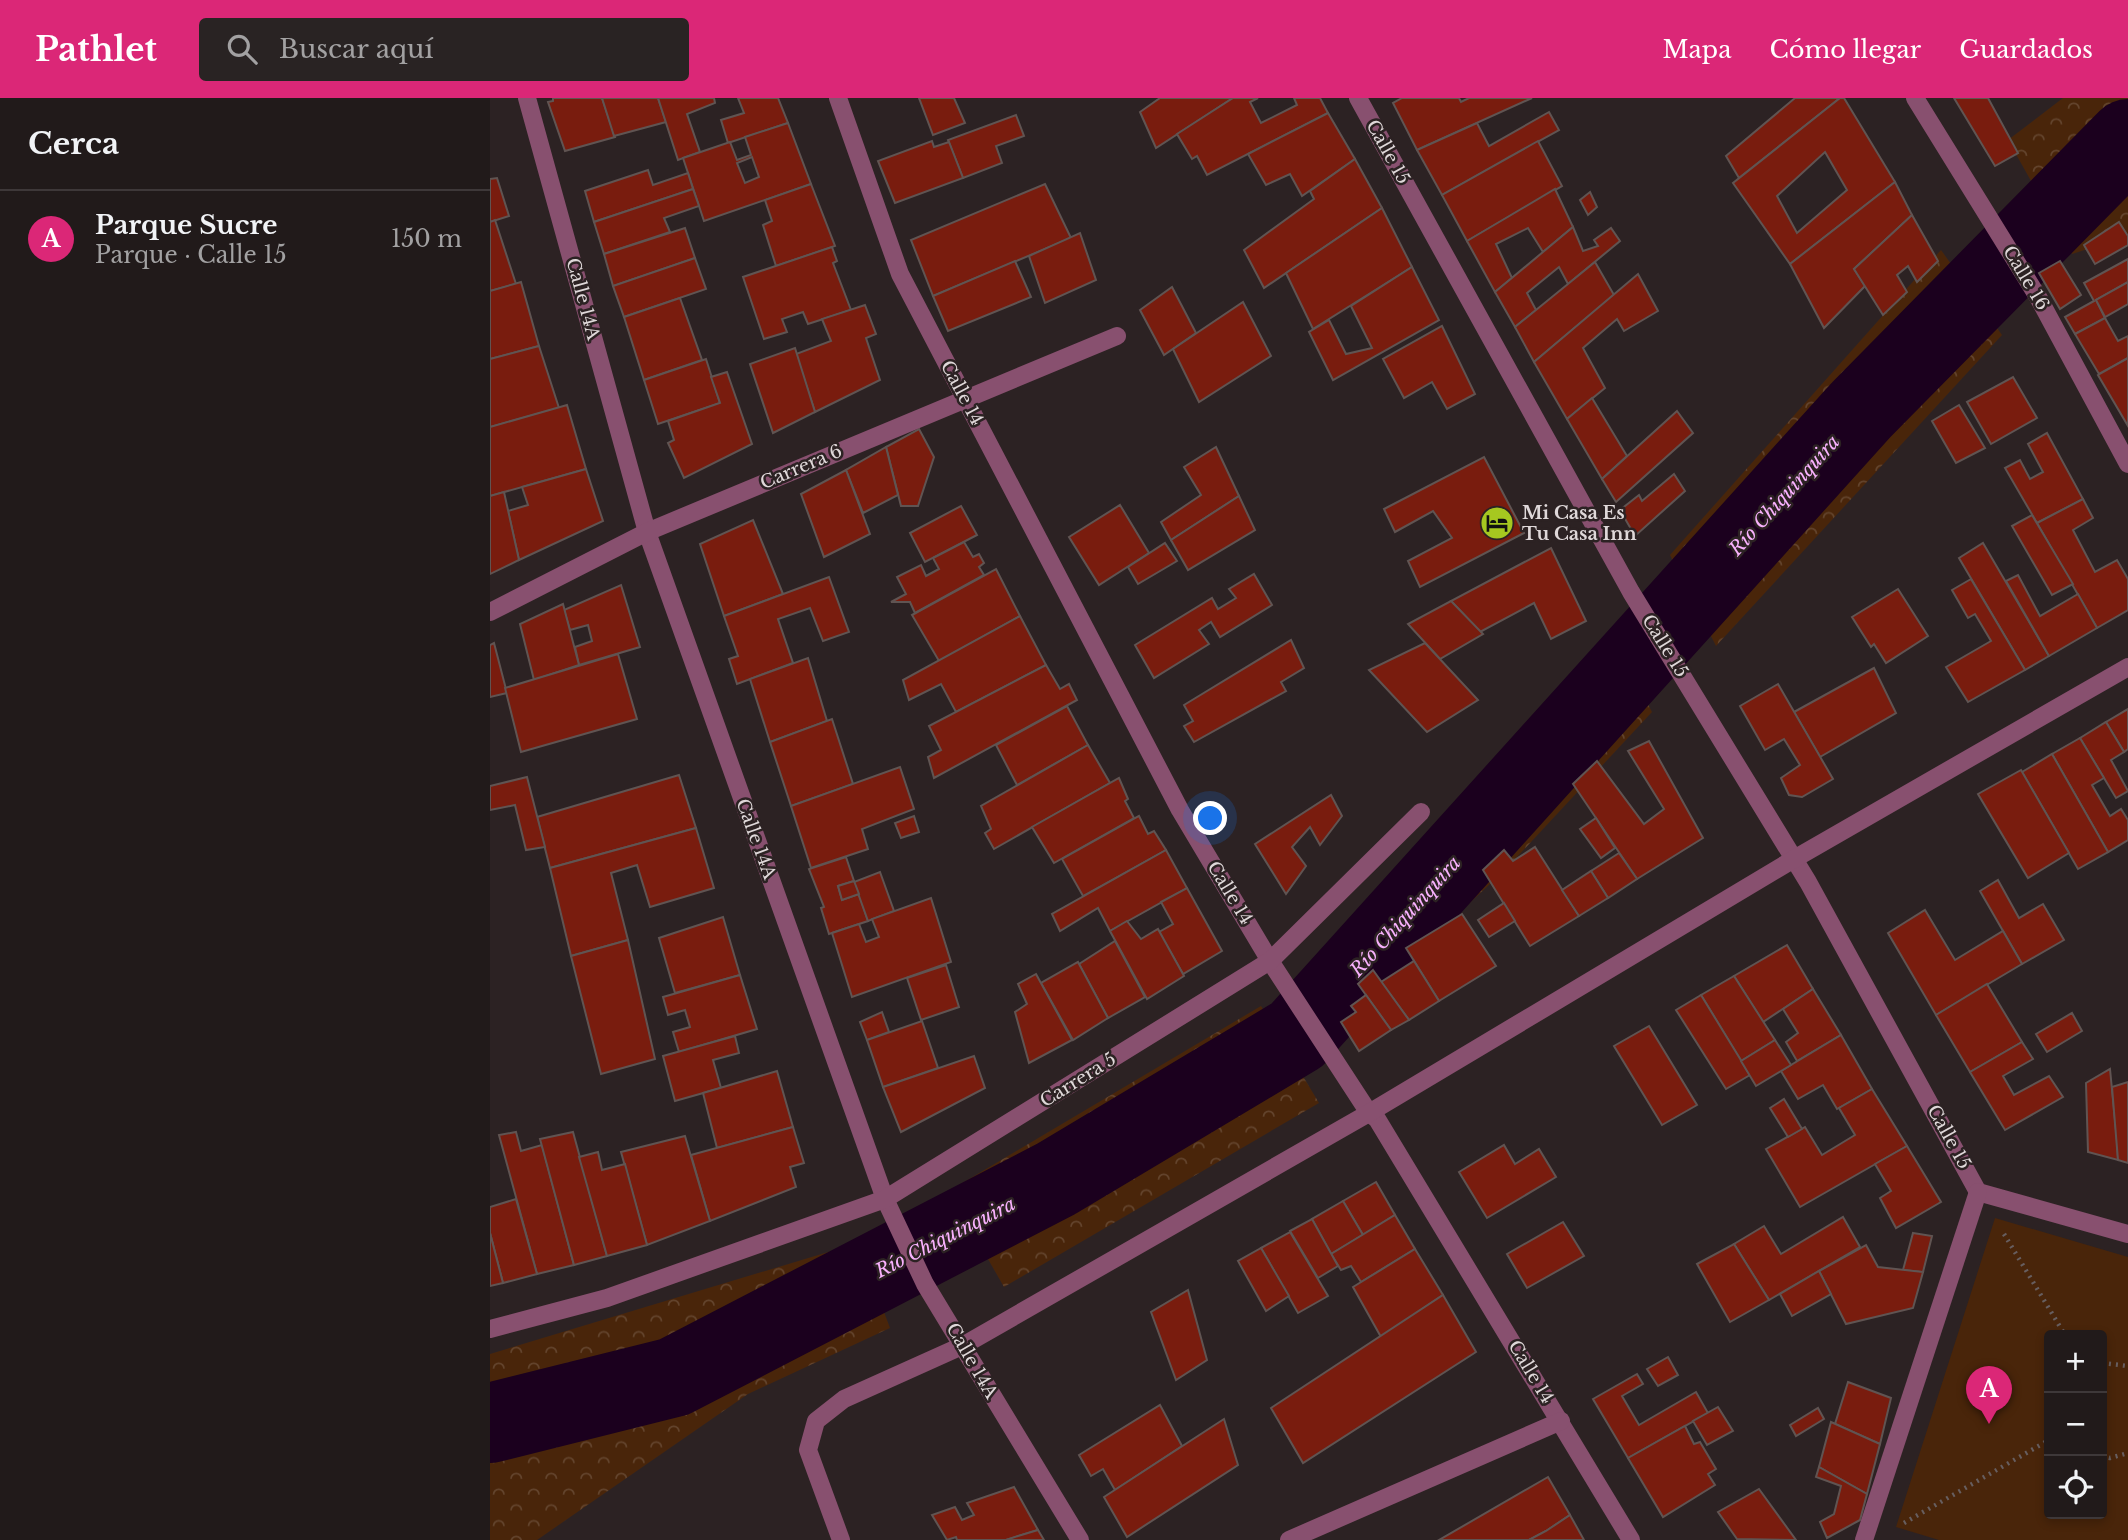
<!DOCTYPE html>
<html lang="es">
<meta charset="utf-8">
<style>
body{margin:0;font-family:"Libre Baskerville",serif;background:#292323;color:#f1f3f6}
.controls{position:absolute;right:21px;bottom:21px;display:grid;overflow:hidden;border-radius:7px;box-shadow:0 4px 10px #0003}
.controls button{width:63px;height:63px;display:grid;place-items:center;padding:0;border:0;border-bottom:2px solid #3e3839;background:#211a1a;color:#f1f3f6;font:35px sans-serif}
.you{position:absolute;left:721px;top:721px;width:24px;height:24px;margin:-18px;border:5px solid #fff;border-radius:50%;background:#1a73e8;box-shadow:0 0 0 10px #1a73e833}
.badge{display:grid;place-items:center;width:46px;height:46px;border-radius:50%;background:#db2777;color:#fff;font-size:23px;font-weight:700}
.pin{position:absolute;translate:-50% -58px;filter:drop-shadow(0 2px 4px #0008)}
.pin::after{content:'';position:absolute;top:37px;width:24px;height:21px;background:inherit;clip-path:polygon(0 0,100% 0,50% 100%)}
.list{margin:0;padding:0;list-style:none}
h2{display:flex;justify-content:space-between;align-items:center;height:91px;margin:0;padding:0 28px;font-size:30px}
h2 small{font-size:23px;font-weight:400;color:#a2a1a2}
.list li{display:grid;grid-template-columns:46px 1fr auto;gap:21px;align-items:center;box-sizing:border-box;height:98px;padding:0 28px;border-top:2px solid #3e3839}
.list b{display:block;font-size:26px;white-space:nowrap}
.list p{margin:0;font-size:23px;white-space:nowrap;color:#a2a1a2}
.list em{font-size:23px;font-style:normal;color:#a2a1a2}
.icon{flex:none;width:38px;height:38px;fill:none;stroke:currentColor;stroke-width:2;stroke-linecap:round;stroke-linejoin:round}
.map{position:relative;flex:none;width:1638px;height:1442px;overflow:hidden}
header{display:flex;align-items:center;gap:42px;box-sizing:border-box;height:98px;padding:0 35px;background:#db2777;color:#fff}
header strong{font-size:33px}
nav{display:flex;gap:38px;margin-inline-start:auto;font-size:24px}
.search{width:490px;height:63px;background:#292323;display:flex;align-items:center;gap:18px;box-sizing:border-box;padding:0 24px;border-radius:7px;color:#a2a1a2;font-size:26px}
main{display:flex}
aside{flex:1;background:#211a1a}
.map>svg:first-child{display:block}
.forest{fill:url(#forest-crowns)}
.park{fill:#49250a;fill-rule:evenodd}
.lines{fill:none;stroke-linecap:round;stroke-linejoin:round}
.river{stroke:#1b001e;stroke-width:80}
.building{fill:#791c0e;stroke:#605452;stroke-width:2;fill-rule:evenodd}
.path{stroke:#675e5f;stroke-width:4.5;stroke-dasharray:2 5;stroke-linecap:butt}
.minor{stroke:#88506f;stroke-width:18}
.labels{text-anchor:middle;stroke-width:5;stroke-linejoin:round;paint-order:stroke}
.street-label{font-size:18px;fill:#dfd8d9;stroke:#2c2223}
.poi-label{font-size:18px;font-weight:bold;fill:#dfd8d9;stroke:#2c2223;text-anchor:start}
.water-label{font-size:19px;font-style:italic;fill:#f8b1fd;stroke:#2c2223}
</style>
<header>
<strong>Pathlet</strong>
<div class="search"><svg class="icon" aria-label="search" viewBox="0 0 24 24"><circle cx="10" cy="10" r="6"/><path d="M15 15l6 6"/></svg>Buscar aquí</div>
<nav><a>Mapa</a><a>Cómo llegar</a><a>Guardados</a></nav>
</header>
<main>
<aside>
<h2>Cerca<small></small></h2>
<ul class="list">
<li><span class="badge">A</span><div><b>Parque Sucre</b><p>Parque · Calle 15</p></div><em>150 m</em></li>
</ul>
</aside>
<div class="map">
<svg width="1638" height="1442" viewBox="0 0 1638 1442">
<defs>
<pattern id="forest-crowns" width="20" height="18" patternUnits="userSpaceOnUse" patternTransform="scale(1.75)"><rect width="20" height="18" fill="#49250a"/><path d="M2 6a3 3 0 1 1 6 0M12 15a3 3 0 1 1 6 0" fill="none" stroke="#63442d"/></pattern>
</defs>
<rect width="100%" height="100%" fill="#2c2223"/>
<g class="forest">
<polygon points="1573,0 1638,0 1638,138 1582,156 1518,42"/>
<polygon points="1451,152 1512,237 1226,548 1180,457"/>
<polygon points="1120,536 1162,614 1013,774 864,912 825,862"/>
<polygon points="771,908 829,1005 514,1189 459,1093"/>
<polygon points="368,1145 400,1230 258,1296 47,1442 0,1442 0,1256"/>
</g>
<path class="park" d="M1505,1120l133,39v283h-189l-43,-13zM1559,1237h53v179h-53z"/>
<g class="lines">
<polyline class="river" points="0,1325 184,1279 566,1081 807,937 1371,312 1638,41"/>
</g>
<g class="building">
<polygon points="63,0 112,0 125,39 75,53 58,4 63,3"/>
<polygon points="112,0 168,0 176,24 124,38"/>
<polygon points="168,0 224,0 225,5 197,16 210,54 188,62"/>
<polygon points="248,0 288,0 298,25 238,45 231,22 254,15"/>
<polygon points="429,0 464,0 475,25 443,37"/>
<polygon points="670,0 743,0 666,50 650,14"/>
<polygon points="743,0 768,0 760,4 771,25 807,7 804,0 830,0 838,15 717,77 707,58 702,61 687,36"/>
<polygon points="912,0 969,0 971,4 979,0 1042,0 927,52 903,5"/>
<polygon points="1305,0 1350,0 1249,80 1236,58"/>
<path d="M1350,0h4l51,84 -105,82 -57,-81zM1335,54l22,38 -50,43 -20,-37z"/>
<polygon points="1464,0 1498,0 1528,55 1505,68"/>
<polygon points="1059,14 1069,32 952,97 927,52 987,25 999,48"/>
<polygon points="838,15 865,61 812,98 800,76 776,87 758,56"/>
<polygon points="526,17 534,38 506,48 512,65 473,80 458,42"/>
<path d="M298,25l23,61 -107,37 -21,-63 47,-16 7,18 14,-5 -6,-18zM262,59l7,20 -14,6 -8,-20z"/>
<polygon points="442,43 444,49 459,44 473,80 405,105 388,63"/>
<polygon points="1048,43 1072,88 977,143 952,97"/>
<polygon points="865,61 892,110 774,190 754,152 824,101 820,93"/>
<polygon points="158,72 163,87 198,75 203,91 104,124 95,93"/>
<polygon points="7,80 19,118 0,124 0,81"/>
<polygon points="1405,84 1422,117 1364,171 1375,188 1334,230 1300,166"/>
<polygon points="321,86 345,148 286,168 273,127 282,123 275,102"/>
<polygon points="555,86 581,140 443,198 421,142"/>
<polygon points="203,91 209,108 174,120 180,134 114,156 104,124"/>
<polygon points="1065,91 1083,129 1053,154 1038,130 1006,146 1022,180 1005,194 977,143"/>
<polygon points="1100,94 1107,109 1098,117 1090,102"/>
<polygon points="892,110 922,169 823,231 796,175"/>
<polygon points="1422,117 1448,163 1427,184 1418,168 1407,177 1417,194 1393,217 1364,171"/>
<polygon points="5,122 26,186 0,193 0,124"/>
<polygon points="1629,124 1638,138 1638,147 1605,166 1594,147"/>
<polygon points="1083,129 1093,153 1108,148 1104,142 1121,130 1130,143 1078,186 1069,169 1037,195 1046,212 1025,229 1005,194"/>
<polygon points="195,130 205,160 123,188 114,156"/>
<polygon points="590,135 606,182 555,205 539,158"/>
<polygon points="342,149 347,163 343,165 361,212 318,226 313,214 292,221 297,234 274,241 253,179"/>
<polygon points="205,160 216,191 134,219 123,188"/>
<polygon points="1638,161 1638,184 1606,202 1615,220 1585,236 1575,219 1604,203 1594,185"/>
<polygon points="525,163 541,199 458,233 443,198"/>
<polygon points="1570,163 1591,197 1570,211 1549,175"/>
<polygon points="1105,164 1124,197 1044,264 1025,229"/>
<polygon points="922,169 949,222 843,282 819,234 839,222 856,256 882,250 861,208"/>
<polygon points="1148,176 1168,213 1134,233 1127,221 1093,250 1115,290 1077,321 1044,264"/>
<polygon points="31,184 49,248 0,261 0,193"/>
<polygon points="1638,184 1638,206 1615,219 1606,202"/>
<polygon points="682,189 706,235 674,257 650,212"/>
<polygon points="190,200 212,262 154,282 134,219"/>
<polygon points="753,204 781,258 709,304 683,251"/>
<polygon points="375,207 386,236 376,240 390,282 325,314 306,256 341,243 332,221"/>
<polygon points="1615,220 1628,243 1638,238 1638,260 1609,276 1585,236"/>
<polygon points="952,228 985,296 957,311 942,284 914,300 893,261"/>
<polygon points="49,248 69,310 0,329 0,261"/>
<polygon points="305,250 325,314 283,335 260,266"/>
<polygon points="1638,260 1638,328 1608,277"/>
<polygon points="216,261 230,305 168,326 154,282"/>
<polygon points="237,274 262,346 194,380 178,345 184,342 178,323 230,305 221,279"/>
<polygon points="1523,279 1547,320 1501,346 1477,304"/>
<polygon points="1102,300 1137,358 1112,381 1077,321"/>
<polygon points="77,307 96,371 0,398 0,329"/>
<polygon points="1469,307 1495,350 1466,365 1442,323"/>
<polygon points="1187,313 1203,335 1126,404 1112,381"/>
<polygon points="429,331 444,359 428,408 411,408 396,349"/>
<polygon points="1557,335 1593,401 1547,425 1515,370 1530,362 1540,381 1553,374 1538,346"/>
<polygon points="396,349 408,397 373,415 356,372"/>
<polygon points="726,349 749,398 681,442 671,424 711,397 694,369"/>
<polygon points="994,359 1034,435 930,489 918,463 962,440 943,413 905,434 894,411"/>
<polygon points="96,371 113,423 29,462 18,413 38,407 32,389"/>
<polygon points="356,372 380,436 334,459 311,396"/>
<polygon points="1184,376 1195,393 1145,438 1130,412 1149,397 1152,403"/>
<polygon points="14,394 29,462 0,476 0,398"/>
<polygon points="749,398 765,432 698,472 681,442"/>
<polygon points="1593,401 1603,420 1583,432 1605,474 1627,462 1638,481 1638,512 1607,530 1547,425"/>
<polygon points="630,407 659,455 609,487 579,439"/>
<polygon points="471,408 487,437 435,464 420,435"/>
<polygon points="1542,417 1583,486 1562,497 1522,428"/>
<polygon points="263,422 293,496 234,518 210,446"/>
<polygon points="474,444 483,459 489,456 494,465 489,469 494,477 425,515 420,504 401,504 416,496 407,479 431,467 436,478 449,471 443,460"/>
<polygon points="675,445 687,463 648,486 638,469"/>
<polygon points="1493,445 1559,558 1535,572 1469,460"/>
<polygon points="1061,450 1096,523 1061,541 1044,505 990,534 961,503"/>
<polygon points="506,471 530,518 449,563 422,517"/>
<polygon points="764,476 782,507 730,539 721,524 709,532 719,546 664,580 645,547 722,500 728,511 746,500 739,491"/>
<polygon points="1528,477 1550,518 1588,496 1607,530 1559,558 1516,483"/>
<polygon points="339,479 359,534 333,543 320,510 288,521 303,565 247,586 239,561 248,558 234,518"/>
<polygon points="1481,481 1535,572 1478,604 1456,569 1501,543 1485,516 1478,520 1462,492"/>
<polygon points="131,487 150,549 89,567 85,549 102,543 98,527 80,532 74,512"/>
<polygon points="1408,491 1438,538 1396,565 1384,546 1381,549 1362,519"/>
<polygon points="961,503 993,536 950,561 918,526"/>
<polygon points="73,506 89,567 44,582 30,526"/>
<polygon points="530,518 556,567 466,614 451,586 419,602 413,582"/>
<polygon points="801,542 814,570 791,584 796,593 704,644 694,628 703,623 694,607"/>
<polygon points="4,545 17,595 0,599 0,547"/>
<polygon points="935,545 988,602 937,634 879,572"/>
<polygon points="128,556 147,621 31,654 15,590"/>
<polygon points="318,560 337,623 280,644 260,581"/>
<polygon points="556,567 570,591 579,586 587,602 444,680 438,659 451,652 439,628"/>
<polygon points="1384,570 1406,615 1330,659 1304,614"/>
<polygon points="1288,586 1343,681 1312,699 1299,697 1291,680 1310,667 1294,641 1275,652 1250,608"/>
<polygon points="577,608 598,647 527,687 506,647"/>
<polygon points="1638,611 1638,651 1634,654 1616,624"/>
<polygon points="342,621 363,686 301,708 280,644"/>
<polygon points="1616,624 1634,654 1621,662 1638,693 1626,700 1590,640"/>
<polygon points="1590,640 1614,680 1602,687 1620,718 1631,711 1638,722 1638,742 1618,754 1562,656"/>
<polygon points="1159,643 1213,740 1147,781 1083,686 1107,663 1154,726 1174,711 1138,653"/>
<polygon points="598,647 620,685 504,751 495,735 501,731 491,708"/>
<polygon points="1562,656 1618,754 1588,771 1532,674"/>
<polygon points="410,669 424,711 372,731 378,751 321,770 301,708"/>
<polygon points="1531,672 1579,755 1538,780 1488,696"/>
<polygon points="189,677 206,730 60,770 47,719"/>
<polygon points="37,679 55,749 36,752 25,707 0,712 0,688"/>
<polygon points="629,680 638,701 635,703 644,720 564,765 542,729"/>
<polygon points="841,697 852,718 830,747 820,729 802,749 816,768 796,796 765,746"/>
<polygon points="424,718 429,734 411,740 405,725"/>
<polygon points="649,718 658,736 664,733 676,752 593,798 572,761"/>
<polygon points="1106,720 1125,750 1111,760 1090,731"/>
<polygon points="206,730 224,790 160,809 147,767 121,775 138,842 81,858 60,770"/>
<polygon points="1045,749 1089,818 1040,848 993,772 1014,752 1023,763"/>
<polygon points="676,752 697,790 620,833 608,810 570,833 562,816"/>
<polygon points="1129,755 1147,781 1118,800 1101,773"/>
<polygon points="356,759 364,783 348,788 352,802 369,796 378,823 339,836 331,810 334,809 319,771"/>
<polygon points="1101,773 1118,800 1089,818 1072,792"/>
<polygon points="390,774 404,813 378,823 364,784"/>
<polygon points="1508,782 1529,820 1553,806 1574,842 1532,866 1490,793"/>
<polygon points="364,783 369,796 352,802 348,788"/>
<polygon points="697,790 732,853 693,876 669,834 683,826 671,804"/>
<polygon points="441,800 461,864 362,899 342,835 369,826 376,844 389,839 382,821"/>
<polygon points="1014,805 1025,823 999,839 988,822"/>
<polygon points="1435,812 1465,862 1513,833 1532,866 1446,917 1398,835"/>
<polygon points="972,816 1006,868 949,903 916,850"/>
<polygon points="233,819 250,877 185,895 169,840"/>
<polygon points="637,823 651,841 668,831 694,878 657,901 620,833"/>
<polygon points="138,842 165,961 111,976 81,858"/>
<polygon points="625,843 655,899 618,920 589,866"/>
<polygon points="1297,847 1323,891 1273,924 1244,878"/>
<polygon points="924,863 949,903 919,922 891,884"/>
<polygon points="588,864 618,920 583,942 551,885"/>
<polygon points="456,867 469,909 431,922 417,880"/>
<polygon points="883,872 919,922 901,932 868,886"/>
<polygon points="546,876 582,942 539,965 525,914 537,906 528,886"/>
<polygon points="250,877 267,931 189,954 183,934 200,929 195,912 178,917 173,899"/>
<polygon points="1244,878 1285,942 1251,963 1211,897"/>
<polygon points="1497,886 1532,944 1480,974 1446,917"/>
<polygon points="1323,891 1351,937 1307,963 1296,944 1308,935 1293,911"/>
<polygon points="876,897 901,932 869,953 851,924 866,914 861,908"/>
<polygon points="1211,897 1260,977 1236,991 1186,912"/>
<polygon points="392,914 399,934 377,942 370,924"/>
<polygon points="1582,915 1592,933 1557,954 1546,936"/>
<polygon points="432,923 448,970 393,989 377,942"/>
<polygon points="1159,928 1207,1007 1172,1027 1124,948"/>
<polygon points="1351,937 1382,991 1347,1011 1333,987 1308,1001 1291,973"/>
<polygon points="245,938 249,955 223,962 231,990 185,1003 173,958"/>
<polygon points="1285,942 1301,967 1266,988 1251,963"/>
<polygon points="1532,944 1543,961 1513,978 1524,997 1559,978 1573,999 1515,1032 1480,974"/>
<polygon points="484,958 495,990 411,1034 393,989"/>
<polygon points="1620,971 1627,1043 1628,1062 1598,1054 1596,985"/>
<polygon points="287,973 303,1029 227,1050 213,995"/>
<polygon points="1638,984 1638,1065 1628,1062 1622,989"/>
<polygon points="1382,991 1417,1048 1310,1109 1276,1051 1315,1029 1332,1057 1365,1037 1349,1010"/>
<polygon points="1294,1001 1312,1031 1298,1039 1280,1010"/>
<polygon points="303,1029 314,1065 300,1069 306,1089 220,1123 201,1057"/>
<polygon points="26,1034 31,1053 52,1047 84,1167 47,1176 9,1037"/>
<polygon points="83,1034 117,1158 84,1167 50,1041"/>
<polygon points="195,1038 220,1123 157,1147 131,1054"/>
<polygon points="1014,1047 1025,1066 1049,1051 1066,1079 997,1120 969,1074"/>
<polygon points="1417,1048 1451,1104 1406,1130 1390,1100 1401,1093 1385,1066"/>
<polygon points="108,1054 112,1072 135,1066 157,1147 117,1158 89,1059"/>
<polygon points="886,1084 905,1117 873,1137 853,1103"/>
<polygon points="26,1101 47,1176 13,1185 0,1135 0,1109"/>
<polygon points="853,1103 873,1137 841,1156 822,1121"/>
<polygon points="905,1117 925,1151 871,1184 861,1168 851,1172 841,1156"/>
<polygon points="1353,1119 1370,1149 1279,1202 1244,1146 1274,1128 1291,1156"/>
<polygon points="822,1121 848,1168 828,1180 800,1133"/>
<polygon points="1073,1124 1094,1158 1037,1190 1017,1156"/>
<polygon points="800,1134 838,1198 808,1215 771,1150"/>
<polygon points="0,1135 13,1185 0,1188"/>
<polygon points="1423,1135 1442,1138 1433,1174 1413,1172"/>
<polygon points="1244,1146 1279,1202 1240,1224 1207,1166"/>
<polygon points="1376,1147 1388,1169 1433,1174 1423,1210 1356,1226 1329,1173"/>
<polygon points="771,1150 799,1198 776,1213 748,1163"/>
<polygon points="925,1151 953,1197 891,1239 863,1189"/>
<polygon points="1329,1173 1341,1196 1302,1218 1290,1196"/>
<polygon points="698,1192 717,1262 686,1282 661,1214"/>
<polygon points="953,1197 986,1254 813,1365 781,1310"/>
<polygon points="1178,1259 1188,1277 1168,1288 1157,1271"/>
<polygon points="1147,1276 1153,1286 1132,1298 1149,1327 1206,1294 1218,1315 1138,1360 1103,1301"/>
<polygon points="1358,1284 1401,1300 1390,1346 1345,1326"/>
<polygon points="670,1307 692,1348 625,1392 613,1371 601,1378 589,1357"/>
<polygon points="1228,1309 1243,1333 1217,1347 1203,1323"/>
<polygon points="1328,1310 1334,1321 1306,1338 1300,1327"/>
<polygon points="734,1321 748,1367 637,1439 614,1399"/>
<polygon points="1341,1324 1390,1346 1377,1396 1329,1369"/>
<polygon points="1195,1328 1204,1346 1210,1344 1226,1371 1218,1376 1225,1387 1173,1419 1138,1360"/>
<polygon points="1329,1369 1377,1396 1370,1422 1337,1440 1330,1424 1344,1416 1351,1388 1326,1379"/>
<polygon points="1058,1379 1080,1417 1056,1433 1039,1442 949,1442"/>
<polygon points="524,1389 548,1432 516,1442 467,1442 466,1439 457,1442 442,1417 465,1409 472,1422 484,1417 477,1405"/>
<polygon points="1269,1391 1306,1442 1247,1441 1228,1414"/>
<polygon points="1080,1417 1094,1442 1039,1442 1056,1433"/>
<polygon points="548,1432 554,1442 516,1442 528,1438"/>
</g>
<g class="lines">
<g class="path">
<polyline points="1514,1136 1575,1237"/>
<polyline points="1612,1265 1638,1268"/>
<polyline points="1612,1358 1620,1360 1638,1355"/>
<polyline points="1414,1425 1559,1342"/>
</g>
<g class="minor">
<polyline points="37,0 157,434 395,1101 435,1186 590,1442"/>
<polyline points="348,0 410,176 690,712 780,863 879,1015 887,1021 1141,1442"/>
<polyline points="868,0 1141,494 1318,784 1488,1094"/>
<polyline points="1425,0 1548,199 1638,366"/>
<polyline points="0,514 157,434 627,238"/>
<polyline points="1488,1094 1638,1136"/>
<polyline points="0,1231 117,1200 395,1101 780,863 931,714"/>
<polyline points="351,1442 318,1352 326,1323 354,1301 474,1247 879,1015 1304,761 1638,569"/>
<polyline points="799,1442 1071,1323"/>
<polyline points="1374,1442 1488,1094"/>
</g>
</g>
<defs>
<symbol id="hotel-disc" viewBox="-11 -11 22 22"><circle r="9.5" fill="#a6c820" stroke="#2c2223"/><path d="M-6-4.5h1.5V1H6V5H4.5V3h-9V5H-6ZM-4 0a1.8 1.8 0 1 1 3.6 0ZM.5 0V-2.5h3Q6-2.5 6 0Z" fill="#111"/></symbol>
</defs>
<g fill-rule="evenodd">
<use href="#hotel-disc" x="988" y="406" width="38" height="38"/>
</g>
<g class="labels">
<g class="street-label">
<text transform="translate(898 54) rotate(61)" y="6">Calle 15</text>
<text transform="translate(1536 180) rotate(59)" y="6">Calle 16</text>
<text transform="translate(93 201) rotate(75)" y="6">Calle 14A</text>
<text transform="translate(472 295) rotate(62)" y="6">Calle 14</text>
<text transform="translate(311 369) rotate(-23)" y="6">Carrera 6</text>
<text transform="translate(1175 548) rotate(58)" y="6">Calle 15</text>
<text transform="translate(266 741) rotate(70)" y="6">Calle 14A</text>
<text transform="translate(740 795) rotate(59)" y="6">Calle 14</text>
<text transform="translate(588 982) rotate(-32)" y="6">Carrera 5</text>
<text transform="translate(1459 1039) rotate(61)" y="6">Calle 15</text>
<text transform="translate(482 1263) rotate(60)" y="6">Calle 14A</text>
<text transform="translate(1041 1274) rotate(59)" y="6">Calle 14</text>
</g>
<g class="poi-label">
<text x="1032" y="421">Mi Casa Es<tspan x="1032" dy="21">Tu Casa Inn</tspan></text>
</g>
<g class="water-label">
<text transform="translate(1294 397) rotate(-48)" y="7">Río Chiquinquira</text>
<text transform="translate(915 818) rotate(-48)" y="7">Río Chiquinquira</text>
<text transform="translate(455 1139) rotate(-27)" y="7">Río Chiquinquira</text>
</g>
</g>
</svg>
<div class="controls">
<button>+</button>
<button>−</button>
<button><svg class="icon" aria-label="locate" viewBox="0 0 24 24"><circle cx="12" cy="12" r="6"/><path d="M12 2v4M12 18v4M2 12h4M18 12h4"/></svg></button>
</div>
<div class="you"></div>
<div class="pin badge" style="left:1499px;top:1326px">A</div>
</div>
</main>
